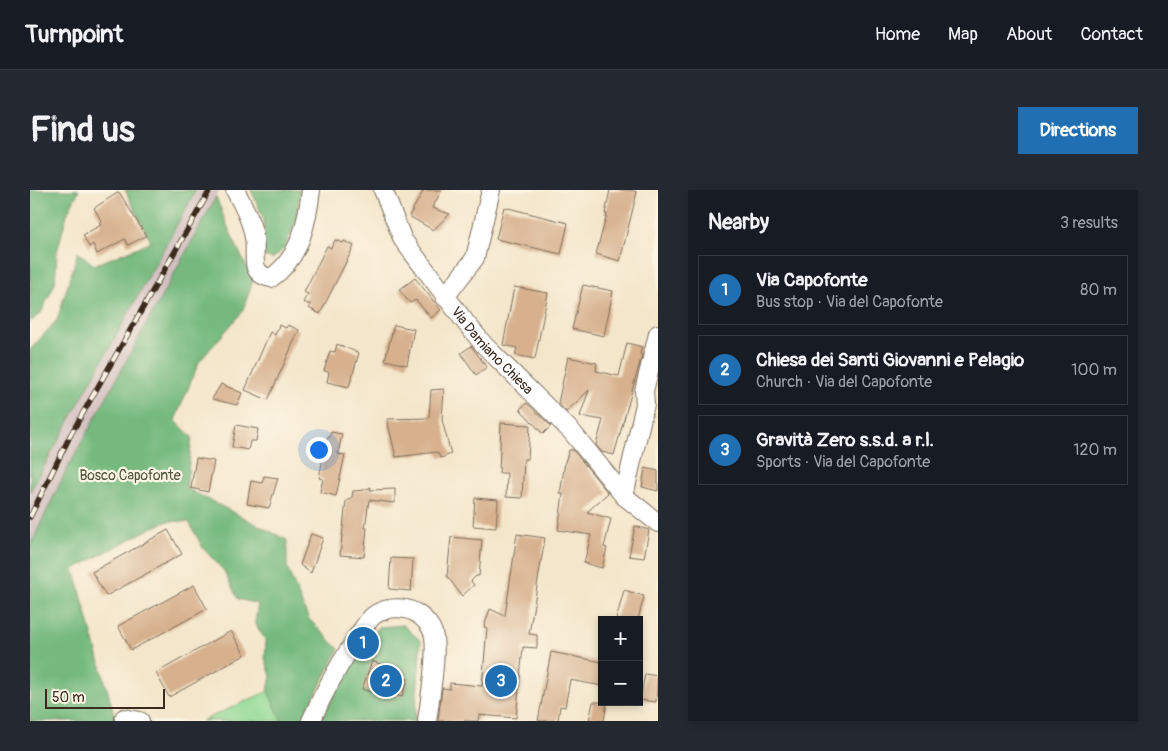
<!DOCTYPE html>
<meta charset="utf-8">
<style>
body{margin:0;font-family:Pangolin,sans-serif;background:#242831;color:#f1f3f6}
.controls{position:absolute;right:15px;bottom:15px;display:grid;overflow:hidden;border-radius:0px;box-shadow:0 2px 8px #0003}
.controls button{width:45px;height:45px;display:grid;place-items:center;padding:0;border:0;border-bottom:1px solid #363941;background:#171b24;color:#f1f3f6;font:25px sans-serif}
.scale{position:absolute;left:15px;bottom:12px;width:120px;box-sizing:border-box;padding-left:5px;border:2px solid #3b2a1e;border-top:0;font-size:14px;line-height:18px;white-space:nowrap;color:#3b2a1e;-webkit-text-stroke:4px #fcf5e5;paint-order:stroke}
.you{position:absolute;left:288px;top:259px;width:18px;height:18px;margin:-12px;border:4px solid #fff;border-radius:50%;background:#1a73e8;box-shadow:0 0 0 8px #1a73e833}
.badge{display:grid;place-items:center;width:32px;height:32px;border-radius:50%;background:#1f6fb2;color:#fff;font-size:16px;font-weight:700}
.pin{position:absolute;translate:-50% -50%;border:2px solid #fff;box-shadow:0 1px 5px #0006}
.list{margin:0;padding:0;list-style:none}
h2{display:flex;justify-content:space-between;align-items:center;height:65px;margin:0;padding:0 20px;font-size:21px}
h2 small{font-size:16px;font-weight:400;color:#9ea1a6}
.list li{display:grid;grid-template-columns:32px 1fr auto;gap:15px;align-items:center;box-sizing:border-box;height:70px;margin:0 10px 10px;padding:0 10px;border:1px solid #363941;border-radius:0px}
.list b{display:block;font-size:19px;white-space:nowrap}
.list p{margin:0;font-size:16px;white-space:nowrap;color:#9ea1a6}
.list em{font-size:16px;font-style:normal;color:#9ea1a6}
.map{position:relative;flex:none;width:628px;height:531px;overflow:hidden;border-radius:0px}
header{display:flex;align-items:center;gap:30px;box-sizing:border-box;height:70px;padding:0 25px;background:#171b24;border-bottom:1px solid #363941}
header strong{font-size:24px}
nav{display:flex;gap:28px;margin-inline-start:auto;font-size:18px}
.intro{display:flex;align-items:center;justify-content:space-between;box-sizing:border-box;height:120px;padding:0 30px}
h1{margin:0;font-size:35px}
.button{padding:12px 22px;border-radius:0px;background:#1f6fb2;color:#fff;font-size:18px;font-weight:700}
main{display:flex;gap:30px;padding:0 30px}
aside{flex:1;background:#171b24;border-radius:0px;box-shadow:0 2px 8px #0003}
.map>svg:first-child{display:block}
.industrial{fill:#d2bfc0}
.green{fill:#90d994;stroke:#668259}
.forest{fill:#74b97e;stroke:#58724e}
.building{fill:#d7b18e}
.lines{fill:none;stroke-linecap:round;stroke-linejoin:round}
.street-casing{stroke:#7c6c5b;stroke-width:20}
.street{stroke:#fff;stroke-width:18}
.rail-casing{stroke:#3b2a1e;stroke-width:5.5}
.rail{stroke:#fcf5e5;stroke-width:4;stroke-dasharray:11;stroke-linecap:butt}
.labels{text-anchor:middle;stroke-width:4.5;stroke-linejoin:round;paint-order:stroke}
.street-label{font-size:14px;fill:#3b2a1e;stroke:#fcf5e5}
.park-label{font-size:14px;fill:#50563c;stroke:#fcf5e5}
</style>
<header>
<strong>Turnpoint</strong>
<nav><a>Home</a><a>Map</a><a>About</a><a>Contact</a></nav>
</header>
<div class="intro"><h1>Find us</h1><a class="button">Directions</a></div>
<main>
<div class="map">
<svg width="628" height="531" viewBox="0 0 628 531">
<rect width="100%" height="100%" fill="#fcf5e5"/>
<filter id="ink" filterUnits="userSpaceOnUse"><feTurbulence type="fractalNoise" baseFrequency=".02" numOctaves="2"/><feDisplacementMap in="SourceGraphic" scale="10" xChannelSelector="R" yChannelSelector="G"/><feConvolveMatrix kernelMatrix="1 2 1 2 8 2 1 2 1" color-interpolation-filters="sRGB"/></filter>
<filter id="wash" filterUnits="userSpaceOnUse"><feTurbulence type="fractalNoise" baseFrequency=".0096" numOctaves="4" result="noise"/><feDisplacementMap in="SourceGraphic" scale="20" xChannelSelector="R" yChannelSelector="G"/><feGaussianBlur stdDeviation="1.12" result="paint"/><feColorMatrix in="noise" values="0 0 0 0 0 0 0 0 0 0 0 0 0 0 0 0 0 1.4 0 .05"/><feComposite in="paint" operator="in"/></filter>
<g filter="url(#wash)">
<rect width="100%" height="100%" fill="#f4e6cb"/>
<polygon class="industrial" points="166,0 190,0 35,283 0,356 0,302"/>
<polygon class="green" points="238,501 252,531 172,531"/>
<g class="forest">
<polygon points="0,0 49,0 37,24 27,62 25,93 11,123 0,132"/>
<polygon points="95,0 166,0 0,302 0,160 27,130 48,62 64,75 121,52"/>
<polygon points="221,0 270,0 266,32 255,57 243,69 234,66 234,29"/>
<polygon points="186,7 199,40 223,91 212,122 169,172 145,230 162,247 156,298 257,350 257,378 278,428 309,459 272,531 252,531 238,501 241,486 235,468 236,451 225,433 228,414 208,409 194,381 173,358 159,332 139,331 123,337 44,379 86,531 0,531 0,356 35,283"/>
<polygon points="373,435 391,451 385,531 290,531 324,470 349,437"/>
</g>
<g id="blocks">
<g class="building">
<polygon points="394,0 412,0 402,18 420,24 403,40 379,26"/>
<polygon points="580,0 600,0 607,2 590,71 566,64 577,24 575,24"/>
<polygon points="89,2 116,46 98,55 95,49 67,64 63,54 59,57 53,45 71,35 69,33 72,32 64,18"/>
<polygon points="474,17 538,33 531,64 466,49"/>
<polygon points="305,50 313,53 314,51 324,56 290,124 279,118 281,115 273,112 278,104 274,102 297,56 301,58"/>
<polygon points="385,88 411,120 401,128 386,110 380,113 369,100"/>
<polygon points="553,95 583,101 574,146 542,139"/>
<polygon points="484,97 518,103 505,169 485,165 487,158 473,155"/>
<polygon points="249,135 256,138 258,135 269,140 238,210 215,200 240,142 245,145"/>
<polygon points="364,135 384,139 377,175 355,170"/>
<polygon points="597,153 612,157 610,164 612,165 584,265 572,262 566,255 573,230 550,226 559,200 536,222 528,213 538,167 567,173 566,181 589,186"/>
<polygon points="307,154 329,163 319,197 297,192 299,182 294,181 300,161 305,162"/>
<polygon points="441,156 457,177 446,185 431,163"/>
<polygon points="191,194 212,203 207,215 182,209"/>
<polygon points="414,199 412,230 421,264 411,268 407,262 366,267 357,229 399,228 401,200"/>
<polygon points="497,213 521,236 513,244 490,219"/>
<polygon points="471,233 500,235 498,269 494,269 492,308 476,307 477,283 469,283"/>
<polygon points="206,235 228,239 226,251 220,251 218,260 202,257"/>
<polygon points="301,242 312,244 308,264 315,265 306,306 290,302 293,289 289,288 297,248 299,248"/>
<polygon points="539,260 543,260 578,303 557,322 581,329 574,357 577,358 572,378 554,373 561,345 528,340 533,304 530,304 535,272"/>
<polygon points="166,268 184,271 178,302 161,298"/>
<polygon points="615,278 628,281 628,301 612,297"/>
<polygon points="234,286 248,288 239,318 217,314 221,291 232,293"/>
<polygon points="341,297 340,300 365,299 365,313 339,310 335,338 337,338 334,367 310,365 316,311 322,307 323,301 334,300"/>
<polygon points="445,308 468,310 466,338 443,336"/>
<polygon points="605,336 619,340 614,368 599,366"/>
<polygon points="138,340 152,364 76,406 62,382"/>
<polygon points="281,344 293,348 281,383 270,375"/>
<polygon points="487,344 515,348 499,444 507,445 507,458 493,457 486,528 449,525 448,531 408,531 412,498 420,499 420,493 452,496 457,438 454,437 460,419 475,426"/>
<polygon points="421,347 452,350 449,386 446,386 441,391 444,395 432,406 417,386"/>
<polygon points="361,368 383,369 381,401 359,399"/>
<polygon points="164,395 177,419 101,460 88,436"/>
<polygon points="594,400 614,406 608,430 586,430"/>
<polygon points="201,441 215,465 139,507 126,483"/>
<polygon points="521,462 572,472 572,496 540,490 535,517 530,516 528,531 508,531"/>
<polygon points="342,471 355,476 353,481 378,489 372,507 353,501 352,506 332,499"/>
<polygon points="615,484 628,486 626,512 610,510"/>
<polygon points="563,512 577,512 574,531 559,531"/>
</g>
</g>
</g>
<g filter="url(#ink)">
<use href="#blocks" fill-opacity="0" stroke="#7c6c5b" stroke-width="1"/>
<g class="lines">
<defs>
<g id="street">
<path d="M205,0c8,15 16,30 19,47 2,9 -1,20 2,31 3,6 8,9 15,10 29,-20 36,-55 40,-88"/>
<path id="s1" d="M353,0l20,50 63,83 19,23 87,86 52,64 34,27"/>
<polyline points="415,107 445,68 461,0"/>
<polyline points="594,306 615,214 614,201 628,144"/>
<polyline points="95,531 94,528 110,531"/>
<path d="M281,531c12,-27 26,-53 42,-77 6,-9 12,-21 20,-28 10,-8 21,-9 33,-7 13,3 26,15 28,28 3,21 -4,62 -7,84"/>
</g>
</defs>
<use href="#street" class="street-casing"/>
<use href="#street" class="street"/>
<defs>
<polyline id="rail" points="0,327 41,244 180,0"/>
</defs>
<use href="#rail" class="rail-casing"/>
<use href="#rail" class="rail"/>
</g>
</g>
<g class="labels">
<g class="street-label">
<text dy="5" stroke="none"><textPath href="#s1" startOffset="196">Via Damiano Chiesa</textPath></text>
</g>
<g class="park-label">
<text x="100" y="290">Bosco Capofonte</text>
</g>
</g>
</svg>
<div class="controls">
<button>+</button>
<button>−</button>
</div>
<div class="scale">50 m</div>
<div class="you"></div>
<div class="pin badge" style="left:333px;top:453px">1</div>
<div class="pin badge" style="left:356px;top:491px">2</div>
<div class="pin badge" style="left:471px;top:491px">3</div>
</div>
<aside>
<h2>Nearby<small>3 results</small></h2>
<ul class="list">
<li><span class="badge">1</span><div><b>Via Capofonte</b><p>Bus stop · Via del Capofonte</p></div><em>80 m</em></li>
<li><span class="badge">2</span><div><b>Chiesa dei Santi Giovanni e Pelagio</b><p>Church · Via del Capofonte</p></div><em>100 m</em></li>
<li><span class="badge">3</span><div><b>Gravità Zero s.s.d. a r.l.</b><p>Sports · Via del Capofonte</p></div><em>120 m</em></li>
</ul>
</aside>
</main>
